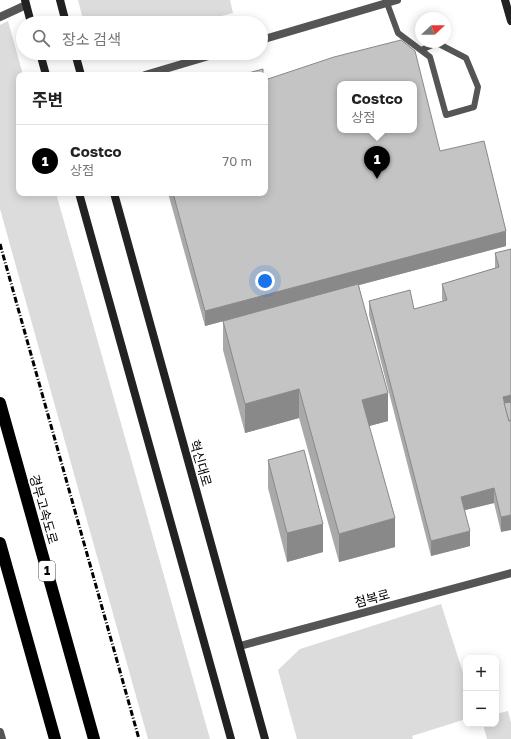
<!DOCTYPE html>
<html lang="ko">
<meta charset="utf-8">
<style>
body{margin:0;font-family:"Golos Text","Noto Sans KR",sans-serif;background:#f6f6f6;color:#222}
.controls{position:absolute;right:12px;bottom:12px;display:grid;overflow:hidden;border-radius:8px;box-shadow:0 2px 10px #0003}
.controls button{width:36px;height:36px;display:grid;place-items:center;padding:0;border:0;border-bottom:1px solid #e0e0e0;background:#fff;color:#222;font:20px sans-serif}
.compass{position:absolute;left:415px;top:12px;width:36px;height:36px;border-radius:50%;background:#fff;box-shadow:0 2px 10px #0003;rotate:68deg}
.you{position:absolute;left:265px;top:281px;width:14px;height:14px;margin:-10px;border:3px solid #fff;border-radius:50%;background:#1a73e8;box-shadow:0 0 0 6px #1a73e833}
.badge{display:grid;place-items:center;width:26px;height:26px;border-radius:50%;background:#000;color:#fff;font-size:13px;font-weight:700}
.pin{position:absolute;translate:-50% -33px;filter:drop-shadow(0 1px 2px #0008)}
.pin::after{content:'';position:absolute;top:21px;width:14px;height:12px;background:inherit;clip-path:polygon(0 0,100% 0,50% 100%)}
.popup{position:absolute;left:337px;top:81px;width:80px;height:52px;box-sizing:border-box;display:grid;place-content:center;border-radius:8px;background:#fff;filter:drop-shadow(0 1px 3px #0005);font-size:13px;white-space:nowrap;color:#767676}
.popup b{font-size:15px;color:#222}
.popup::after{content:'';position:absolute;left:50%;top:100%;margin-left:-8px;border:8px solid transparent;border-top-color:#fff}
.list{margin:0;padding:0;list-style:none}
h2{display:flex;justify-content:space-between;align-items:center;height:52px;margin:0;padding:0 16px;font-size:17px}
h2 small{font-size:13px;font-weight:400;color:#767676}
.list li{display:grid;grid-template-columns:26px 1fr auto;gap:12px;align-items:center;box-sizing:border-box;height:72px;padding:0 16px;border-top:1px solid #e0e0e0}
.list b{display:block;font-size:15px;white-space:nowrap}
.list p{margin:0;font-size:13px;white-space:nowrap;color:#767676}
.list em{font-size:13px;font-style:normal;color:#767676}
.icon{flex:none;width:22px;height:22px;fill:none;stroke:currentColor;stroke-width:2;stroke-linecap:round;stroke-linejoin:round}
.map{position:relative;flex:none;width:511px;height:739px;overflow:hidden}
.search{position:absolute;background:#fff;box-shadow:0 2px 10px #0003;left:16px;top:16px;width:252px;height:44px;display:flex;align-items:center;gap:10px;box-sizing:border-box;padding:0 14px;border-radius:22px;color:#767676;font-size:15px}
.panel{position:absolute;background:#fff;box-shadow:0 2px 10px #0003;left:16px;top:72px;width:252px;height:124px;border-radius:8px}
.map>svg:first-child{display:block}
.green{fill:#dcdcdc}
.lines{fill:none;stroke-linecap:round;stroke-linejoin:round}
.service{stroke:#555;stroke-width:6}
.minor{stroke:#555;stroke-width:8}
.tertiary{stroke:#555;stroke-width:8}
.secondary{stroke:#222;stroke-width:8}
.motorway{stroke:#000;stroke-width:12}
.rail{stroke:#000;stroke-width:3;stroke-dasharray:6 2 1 2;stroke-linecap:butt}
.wall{fill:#a9a9a9}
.shaded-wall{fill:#898989}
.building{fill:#c4c4c4;stroke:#898989;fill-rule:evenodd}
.labels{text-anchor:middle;stroke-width:3;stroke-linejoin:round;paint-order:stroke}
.shield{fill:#fff;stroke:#4c4c4c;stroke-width:1}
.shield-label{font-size:12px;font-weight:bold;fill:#000}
.street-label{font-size:13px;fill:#000;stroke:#fff}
</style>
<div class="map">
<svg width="511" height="739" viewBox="0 0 511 739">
<rect width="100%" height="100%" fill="#fff"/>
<g class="green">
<polygon points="78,0 230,0 233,13 195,23 84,23"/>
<polygon points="8,21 23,75 19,75 19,193 56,193 210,739 148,739 0,209 0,25"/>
<polygon points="441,604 466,682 466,719 412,736 413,739 297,739 278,670 300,649"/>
<polygon points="508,711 511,723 511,739 487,739 483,724 496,724 496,714"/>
</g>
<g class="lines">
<polyline class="service" points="387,3 398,33 430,57 446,115 474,107 478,87 466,58 437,43 421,50"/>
<g class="minor">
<polyline points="0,17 26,5"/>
<polyline points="0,732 2,739"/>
</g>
<g class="tertiary">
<polyline points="261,40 397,0"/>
<polyline points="145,75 219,53"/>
<polyline points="240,646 511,573"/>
</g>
<g class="secondary">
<polyline points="25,0 31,23"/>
<polyline points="60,0 66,23"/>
<polyline points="505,0 511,21"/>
<polyline points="40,53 46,75"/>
<polyline points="75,53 81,75"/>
<polyline points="79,193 231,739"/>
<polyline points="114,193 265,739"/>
</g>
<g class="motorway">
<polyline points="0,403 94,739"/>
<polyline points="0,543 55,739"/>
</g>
<polyline class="rail" points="0,244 139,739"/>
</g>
<g class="wall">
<polygon points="440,151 506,246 359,285 388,421 369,426 395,547 339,562 299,418 245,433 223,350 223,321 205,326 168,193 265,193"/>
<polygon points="511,249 501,532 494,503 465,510 470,546 431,556 369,315 369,301 414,309 443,302 442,299 442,284 495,268 495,253"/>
<polygon points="268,460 323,552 287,562 268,488"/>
</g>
<g class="shaded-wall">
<polygon points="506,231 506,246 205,326 205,311"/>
<polygon points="299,389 299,418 245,433 245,404"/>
<polygon points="388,393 388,421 362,428 362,400"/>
<polygon points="511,395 511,410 503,412 503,397"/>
<polygon points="494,488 494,503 461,511 461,497"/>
<polygon points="511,515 511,530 501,532 501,517"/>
<polygon points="395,518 395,547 339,562 339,534"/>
<polygon points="323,524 323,552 287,562 287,533"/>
<polygon points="470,531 470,546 431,556 431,541"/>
</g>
<g class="building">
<path d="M401,40l14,11 25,100 44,-10 22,90 -301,80 -32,-118h92v-113l69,-23zM340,84h74v46h-74z"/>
<polygon points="263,69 263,75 241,75"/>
<polygon points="511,249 511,395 503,397 509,421 511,420 511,515 501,517 494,488 461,497 470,531 431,541 369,301 410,290 414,309 447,300 442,284 499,267 495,253"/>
<polygon points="358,284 388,393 362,400 395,518 339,534 299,389 245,404 223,321"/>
<polygon points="511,402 511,420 509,421 504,403"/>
<polygon points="304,450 323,524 287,533 268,460"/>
</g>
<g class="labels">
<rect class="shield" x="39" y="561" width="16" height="20" rx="3"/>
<g class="shield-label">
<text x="47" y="575">1</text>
</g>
<g class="street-label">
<text transform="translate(201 463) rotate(74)" y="5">혁신대로</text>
<text transform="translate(44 509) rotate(74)" y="5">경부고속도로</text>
<text transform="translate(372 598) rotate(-15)" y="5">첨복로</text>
</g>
</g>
</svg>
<div class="controls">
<button>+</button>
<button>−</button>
</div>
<svg class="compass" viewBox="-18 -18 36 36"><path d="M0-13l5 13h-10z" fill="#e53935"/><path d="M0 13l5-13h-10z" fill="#767676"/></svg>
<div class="you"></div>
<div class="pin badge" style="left:377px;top:179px">1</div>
<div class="popup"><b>Costco</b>상점</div>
<div class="search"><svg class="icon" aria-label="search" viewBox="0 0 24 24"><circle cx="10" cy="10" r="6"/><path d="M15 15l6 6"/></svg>장소 검색</div>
<section class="panel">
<h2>주변<small></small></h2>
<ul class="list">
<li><span class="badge">1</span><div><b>Costco</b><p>상점</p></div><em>70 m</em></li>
</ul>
</section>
</div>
